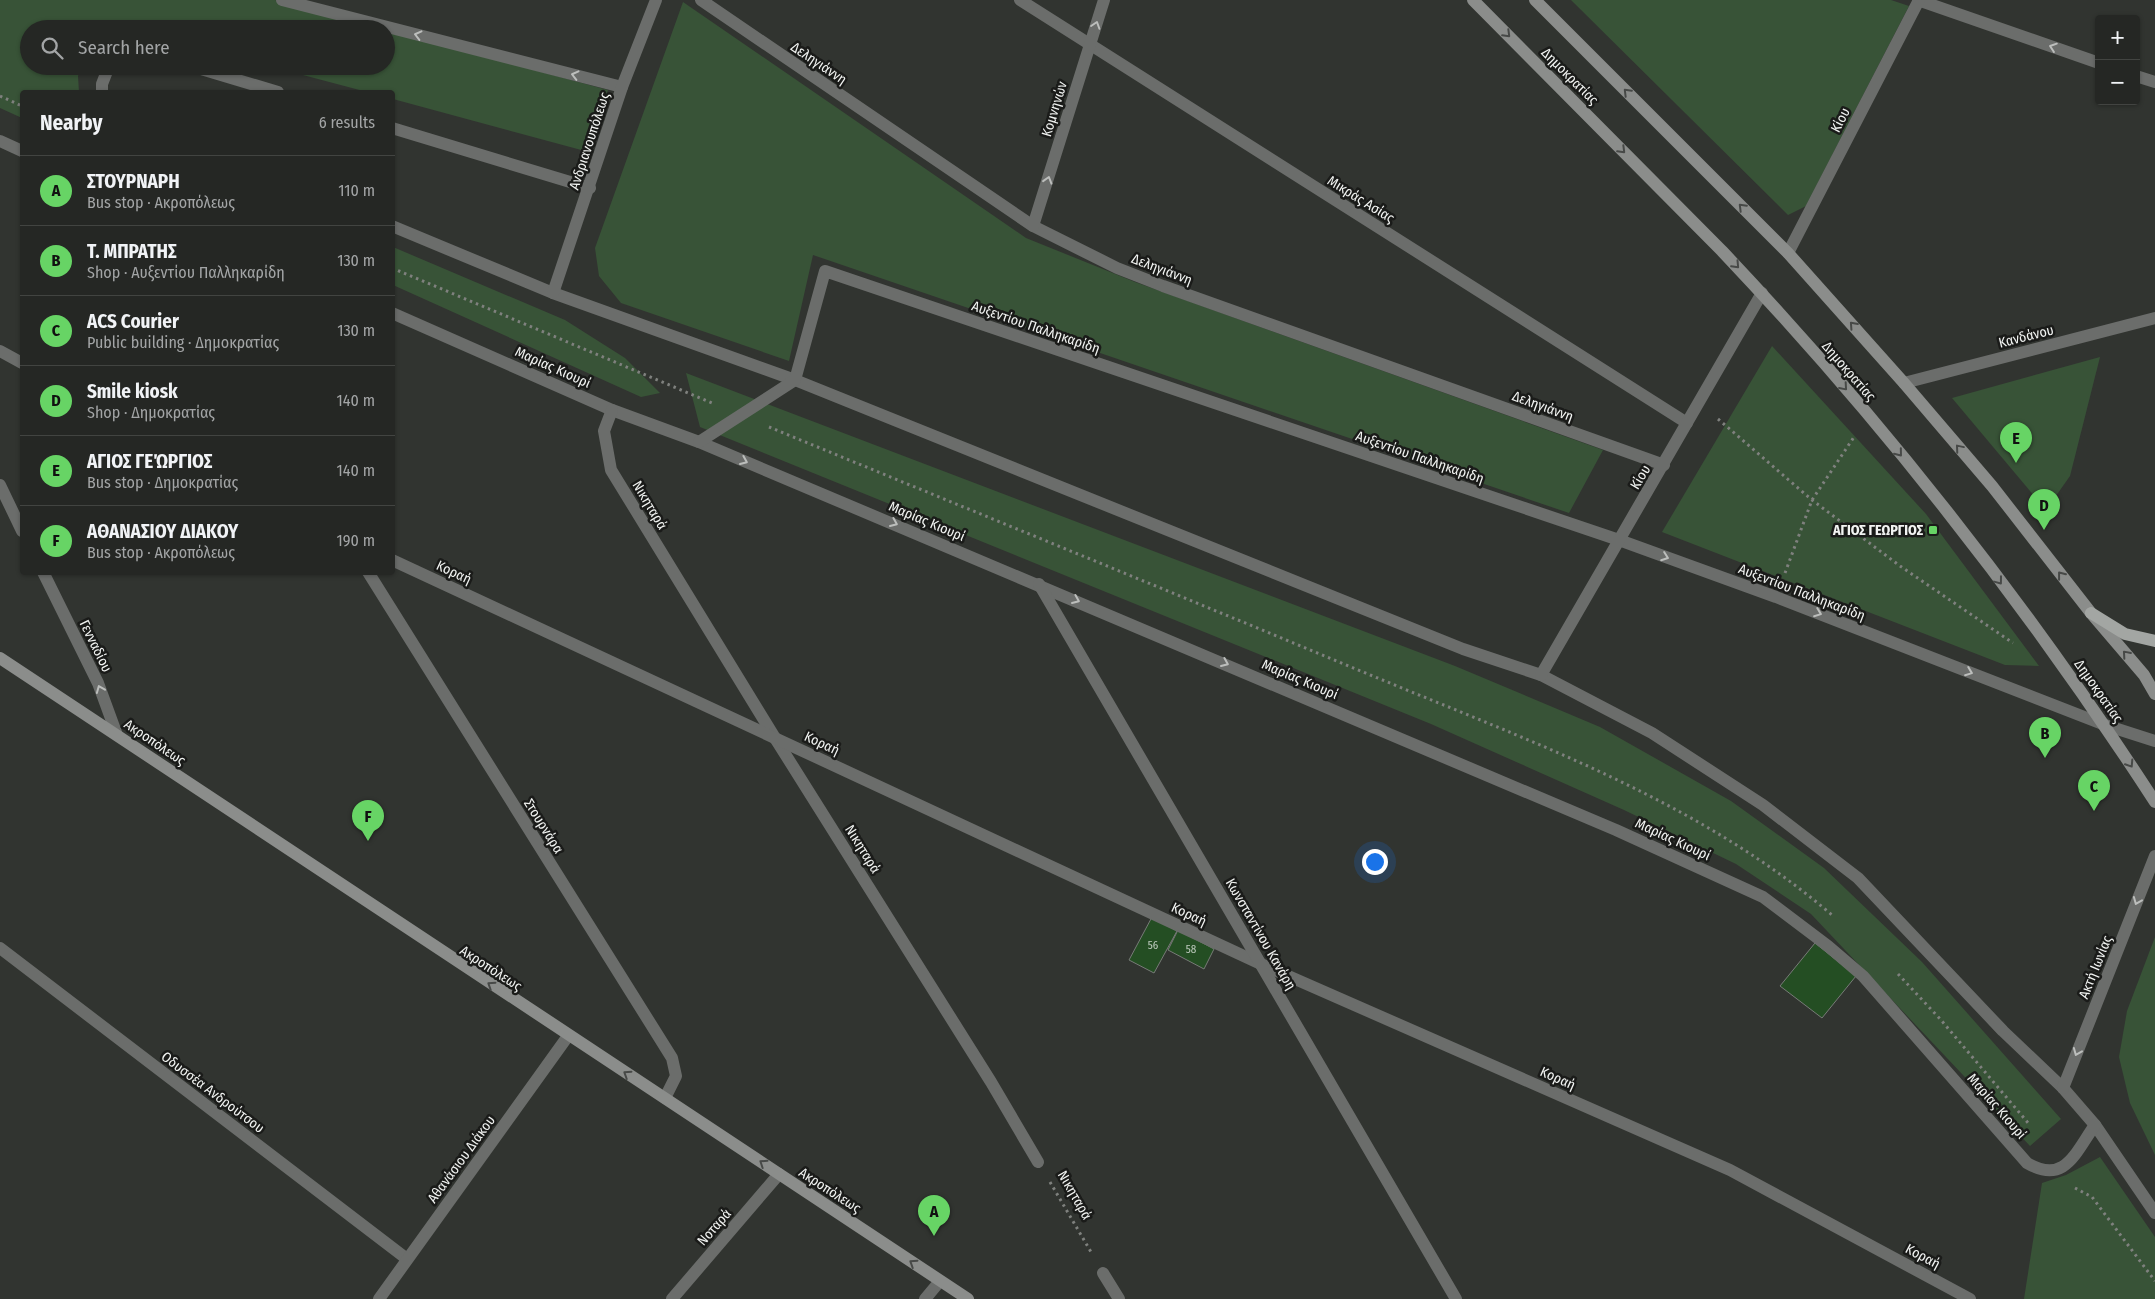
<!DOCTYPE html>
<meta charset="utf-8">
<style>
body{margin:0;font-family:"Fira Sans Condensed",sans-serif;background:#313331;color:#f1f3f6}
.controls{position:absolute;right:15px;top:15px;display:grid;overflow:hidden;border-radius:5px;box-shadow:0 1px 4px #0004}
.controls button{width:45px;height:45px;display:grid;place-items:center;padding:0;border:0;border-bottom:1px solid #424441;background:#252724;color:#f1f3f6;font:25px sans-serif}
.you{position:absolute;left:1374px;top:861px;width:18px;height:18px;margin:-12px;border:4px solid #fff;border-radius:50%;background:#1a73e8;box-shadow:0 0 0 8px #1a73e833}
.badge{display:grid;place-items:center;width:32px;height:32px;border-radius:50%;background:#67d465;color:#111;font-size:16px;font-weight:700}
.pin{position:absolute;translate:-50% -41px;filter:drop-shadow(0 1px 2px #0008)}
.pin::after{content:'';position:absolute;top:26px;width:18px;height:15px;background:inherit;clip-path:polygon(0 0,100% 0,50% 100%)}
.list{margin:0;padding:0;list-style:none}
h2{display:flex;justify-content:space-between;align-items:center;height:65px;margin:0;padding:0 20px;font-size:21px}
h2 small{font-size:16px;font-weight:400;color:#a3a5a6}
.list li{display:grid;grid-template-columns:32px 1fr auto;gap:15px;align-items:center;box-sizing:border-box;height:70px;padding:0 20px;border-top:1px solid #424441}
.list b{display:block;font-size:19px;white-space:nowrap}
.list p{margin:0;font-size:16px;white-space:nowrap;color:#a3a5a6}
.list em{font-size:16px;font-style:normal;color:#a3a5a6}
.icon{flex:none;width:28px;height:28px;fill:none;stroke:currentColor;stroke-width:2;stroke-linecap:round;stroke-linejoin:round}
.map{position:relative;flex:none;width:2155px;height:1299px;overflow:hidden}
.search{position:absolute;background:#252724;box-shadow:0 1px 4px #0004;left:20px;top:20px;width:375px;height:55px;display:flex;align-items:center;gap:12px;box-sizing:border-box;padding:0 18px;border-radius:28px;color:#a3a5a6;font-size:19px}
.panel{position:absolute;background:#252724;box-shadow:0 1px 4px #0004;left:20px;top:90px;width:375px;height:485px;border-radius:5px}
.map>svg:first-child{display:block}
.green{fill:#385337}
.building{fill:#244e23;stroke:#777b77}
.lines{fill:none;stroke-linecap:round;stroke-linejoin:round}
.path{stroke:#7f817e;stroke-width:3;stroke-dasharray:2.5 4;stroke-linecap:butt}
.street{stroke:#6b6d6b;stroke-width:12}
.secondary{stroke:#8b8d8b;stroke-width:12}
.primary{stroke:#a3a6a3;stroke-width:12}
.oneway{stroke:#bcbebc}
.oneway2{stroke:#474947}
.poi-dot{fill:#67d465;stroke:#1a1b19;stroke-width:2}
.labels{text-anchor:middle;stroke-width:5;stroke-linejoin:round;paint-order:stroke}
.number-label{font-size:11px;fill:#becabe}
.street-label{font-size:14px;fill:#f2f4f2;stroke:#1a1b19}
.poi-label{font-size:14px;font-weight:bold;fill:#f2f4f2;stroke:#1a1b19;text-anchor:end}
</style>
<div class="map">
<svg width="2155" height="1299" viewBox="0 0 2155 1299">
<rect width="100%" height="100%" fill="#313430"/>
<g class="green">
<polygon points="0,0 275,0 381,29 130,29 120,26 114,29 29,29 29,66 82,66 78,76 79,92 22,92 22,118 0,108"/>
<polygon points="1571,0 1891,0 1909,6 1806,206 1788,215"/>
<polygon points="683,2 1026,238 1135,282 1603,450 1569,513 813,255 789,361 621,303 599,276 595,248"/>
<polygon points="386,30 608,90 585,151 393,99 392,92 367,92 269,66 386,66"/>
<polygon points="393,247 565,320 625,358 660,393 641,397 393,285"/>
<polygon points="1772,346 1926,514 2039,666 2005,665 1662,532"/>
<polygon points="2100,357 2070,476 2046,510 1952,398"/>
<polygon points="686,373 1455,666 1600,727 1731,801 1824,868 1922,962 2061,1119 2030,1146 1811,914 1736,864 1624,810 1431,724 700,427"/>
<polygon points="2155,937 2155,1155 2130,1103 2119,1057 2127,1011"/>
<polygon points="2100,1157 2155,1237 2155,1299 2024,1299 2042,1183 2066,1175"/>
</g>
<g class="building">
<polygon points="1152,917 1177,931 1154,973 1129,960"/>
<polygon points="1178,930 1214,949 1204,969 1168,950"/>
<polygon points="1815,943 1856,976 1822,1018 1780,986"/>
</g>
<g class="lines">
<g class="path">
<polyline points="0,96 22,106"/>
<polyline points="392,268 712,403"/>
<polyline points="1718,419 1812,500 1900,566 2013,643"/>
<path d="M769,427c199,82 400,164 599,247 161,67 330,126 464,241"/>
<polyline points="1785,573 1812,500 1854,437"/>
<polyline points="1898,974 1941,1020 2029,1124"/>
<polyline points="1050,1182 1091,1252"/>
<polyline points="2075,1188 2092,1197 2155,1281"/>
</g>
<g class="street">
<polyline points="282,0 622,87"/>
<polyline points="701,0 1033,226 1117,268 1163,286 1664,465"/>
<polyline points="1020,0 1687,423"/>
<polyline points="1918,0 2099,63"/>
<polyline points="191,66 278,92"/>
<polyline points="2136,76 2155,82"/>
<polyline points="102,92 102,84 109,66"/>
<polyline points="392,128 590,188"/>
<polyline points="0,141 22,151"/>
<polyline points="392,226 553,293 795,380 1463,649 1541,675 1652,733 1763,805 1858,878 2003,1031 2063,1088 2095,1125 2155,1213"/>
<polyline points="1033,226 1104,0"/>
<polyline points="1788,253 1919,0"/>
<polyline points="553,293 622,87 656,0"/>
<path d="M392,313l220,97 87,32 917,388 147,67 65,49 35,30 164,187c38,22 48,-10 68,-38"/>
<polyline points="0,351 22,363"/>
<polyline points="1904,383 2155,318"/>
<polyline points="612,410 604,431 611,470 775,738 991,1082 1038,1162"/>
<polyline points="699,442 795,380 825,271 1619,540 1776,597 2105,725 2155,741"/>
<polyline points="0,485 22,531"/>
<polyline points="392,560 1261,964 1730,1170 1970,1299"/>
<polyline points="43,572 98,683 117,735"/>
<polyline points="368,572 672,1058 676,1076 665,1098"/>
<polyline points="1039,584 1456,1299"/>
<polyline points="1541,675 1762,293"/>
<polyline points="0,948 407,1259"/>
<polyline points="2063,1088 2155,856"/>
<polyline points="1103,1273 1119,1299"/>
<polyline points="379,1299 568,1036"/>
<polyline points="672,1299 779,1174"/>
<polyline points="925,1299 940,1281"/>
</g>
<g class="secondary">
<path d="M1473,0l249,251c161,170 306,355 433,551"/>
<polyline points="1535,0 1788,253 1904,383 1992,486 2091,613 2144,675 2155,694"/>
<polyline points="0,658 968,1299"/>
</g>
<polyline class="primary" points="2091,613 2125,634 2155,641"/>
</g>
<defs><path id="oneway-chevron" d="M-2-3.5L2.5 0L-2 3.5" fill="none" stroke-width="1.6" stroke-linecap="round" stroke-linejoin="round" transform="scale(1.25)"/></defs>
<g class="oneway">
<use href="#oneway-chevron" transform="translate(1096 25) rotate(-72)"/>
<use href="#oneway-chevron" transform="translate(418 35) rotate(-166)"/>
<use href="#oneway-chevron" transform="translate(2053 47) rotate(-161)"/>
<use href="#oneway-chevron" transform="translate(575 75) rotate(-166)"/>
<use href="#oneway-chevron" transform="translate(1048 180) rotate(-73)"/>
<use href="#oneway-chevron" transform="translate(744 461) rotate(23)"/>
<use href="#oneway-chevron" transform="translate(894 523) rotate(23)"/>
<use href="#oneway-chevron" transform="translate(1665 557) rotate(20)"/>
<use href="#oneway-chevron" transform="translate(1076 600) rotate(23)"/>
<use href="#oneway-chevron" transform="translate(1818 613) rotate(21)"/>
<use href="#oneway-chevron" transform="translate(1225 663) rotate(23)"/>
<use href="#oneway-chevron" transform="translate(1969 672) rotate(21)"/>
<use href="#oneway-chevron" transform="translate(100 689) rotate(-112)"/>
<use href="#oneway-chevron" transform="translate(2137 901) rotate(112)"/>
<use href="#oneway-chevron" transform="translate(2077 1052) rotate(112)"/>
</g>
<g class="oneway2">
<use href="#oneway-chevron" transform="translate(1507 34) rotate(45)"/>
<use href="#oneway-chevron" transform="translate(1627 92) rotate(-135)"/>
<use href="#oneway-chevron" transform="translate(1622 150) rotate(45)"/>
<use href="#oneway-chevron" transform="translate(1742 207) rotate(-135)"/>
<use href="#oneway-chevron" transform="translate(1736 265) rotate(47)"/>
<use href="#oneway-chevron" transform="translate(1853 325) rotate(-132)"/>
<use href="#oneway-chevron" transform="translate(1844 387) rotate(49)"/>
<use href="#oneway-chevron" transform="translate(1959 448) rotate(-130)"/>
<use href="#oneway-chevron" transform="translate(1899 453) rotate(51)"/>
<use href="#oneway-chevron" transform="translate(2061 575) rotate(-128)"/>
<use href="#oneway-chevron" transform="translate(1999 581) rotate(53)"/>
<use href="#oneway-chevron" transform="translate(2126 654) rotate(-131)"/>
<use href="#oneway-chevron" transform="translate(2130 764) rotate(57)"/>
<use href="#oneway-chevron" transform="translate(491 985) rotate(-147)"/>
<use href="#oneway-chevron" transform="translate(627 1074) rotate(-147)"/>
<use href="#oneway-chevron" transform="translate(763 1163) rotate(-146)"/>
<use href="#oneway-chevron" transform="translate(913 1263) rotate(-147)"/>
</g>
<rect class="poi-dot" x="1928" y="525" width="10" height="10" rx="2.5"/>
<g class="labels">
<g class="number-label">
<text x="1153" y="949">56</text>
<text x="1191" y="953">58</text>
</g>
<g class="street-label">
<text transform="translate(819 63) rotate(34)" y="5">Δεληγιάννη</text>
<text transform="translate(1570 76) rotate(45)" y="5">Δημοκρατίας</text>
<text transform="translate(1054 109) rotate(-73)" y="5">Κομνηνών</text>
<text transform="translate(1840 120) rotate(-63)" y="5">Κίου</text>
<text transform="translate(589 141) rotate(-72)" y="5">Ανδριανουπόλεως</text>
<text transform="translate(1361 199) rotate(32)" y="5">Μικράς Ασίας</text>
<text transform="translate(1162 269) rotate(21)" y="5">Δεληγιάννη</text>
<text transform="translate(1036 327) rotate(19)" y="5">Αυξεντίου Παλληκαρίδη</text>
<text transform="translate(2026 336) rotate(-14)" y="5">Κανδάνου</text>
<text transform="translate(553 367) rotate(24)" y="5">Μαρίας Κιουρί</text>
<text transform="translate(1849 371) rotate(49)" y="5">Δημοκρατίας</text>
<text transform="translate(1543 406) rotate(20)" y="5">Δεληγιάννη</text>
<text transform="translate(1420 457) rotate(19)" y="5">Αυξεντίου Παλληκαρίδη</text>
<text transform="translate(1640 477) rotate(-59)" y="5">Κίου</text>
<text transform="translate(650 505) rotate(59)" y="5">Νικηταρά</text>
<text transform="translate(927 521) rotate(23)" y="5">Μαρίας Κιουρί</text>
<text transform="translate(454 572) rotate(25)" y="5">Κοραή</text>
<text transform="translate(1802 592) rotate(21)" y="5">Αυξεντίου Παλληκαρίδη</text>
<text transform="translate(96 646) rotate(64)" y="5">Γενναδίου</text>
<text transform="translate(1300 679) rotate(23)" y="5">Μαρίας Κιουρί</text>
<text transform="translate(2099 691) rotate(55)" y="5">Δημοκρατίας</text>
<text transform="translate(155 742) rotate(34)" y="5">Ακροπόλεως</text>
<text transform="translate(822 743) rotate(25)" y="5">Κοραή</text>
<text transform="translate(544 826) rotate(58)" y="5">Στουρνάρα</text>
<text transform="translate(1673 839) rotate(25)" y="5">Μαρίας Κιουρί</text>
<text transform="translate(863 849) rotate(58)" y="5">Νικηταρά</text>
<text transform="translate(1189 914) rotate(25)" y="5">Κοραή</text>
<text transform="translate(1261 934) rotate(60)" y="5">Κωνσταντίνου Κανάρη</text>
<text transform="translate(2095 967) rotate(-68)" y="5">Ακτή Ιωνίας</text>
<text transform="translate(491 968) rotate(33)" y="5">Ακροπόλεως</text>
<text transform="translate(1558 1078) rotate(24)" y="5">Κοραή</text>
<text transform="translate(213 1092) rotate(37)" y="5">Οδυσσέα Ανδρούτσου</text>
<text transform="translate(1997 1106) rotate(49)" y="5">Μαρίας Κιουρί</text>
<text transform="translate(461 1159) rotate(-54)" y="5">Αθανάσιου Διάκου</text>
<text transform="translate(830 1190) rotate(33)" y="5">Ακροπόλεως</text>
<text transform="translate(1075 1195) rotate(60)" y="5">Νικηταρά</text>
<text transform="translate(714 1227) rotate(-49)" y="5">Νοταρά</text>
<text transform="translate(1923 1256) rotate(28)" y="5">Κοραή</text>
</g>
<g class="poi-label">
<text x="1923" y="535">ΑΓΙΟΣ ΓΕΩΡΓΙΟΣ</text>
</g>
</g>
</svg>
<div class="controls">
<button>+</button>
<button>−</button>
</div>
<div class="you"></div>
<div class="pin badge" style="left:934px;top:1236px">A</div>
<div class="pin badge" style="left:2045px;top:758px">B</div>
<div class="pin badge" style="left:2094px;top:811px">C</div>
<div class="pin badge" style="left:2044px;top:530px">D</div>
<div class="pin badge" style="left:2016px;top:463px">E</div>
<div class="pin badge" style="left:368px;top:841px">F</div>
<div class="search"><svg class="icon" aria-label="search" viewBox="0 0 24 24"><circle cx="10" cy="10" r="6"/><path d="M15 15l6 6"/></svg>Search here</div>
<section class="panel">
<h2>Nearby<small>6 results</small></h2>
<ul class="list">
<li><span class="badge">A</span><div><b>ΣΤΟΥΡΝΑΡΗ</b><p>Bus stop · Ακροπόλεως</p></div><em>110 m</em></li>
<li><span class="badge">B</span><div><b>Τ. ΜΠΡΑΤΗΣ</b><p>Shop · Αυξεντίου Παλληκαρίδη</p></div><em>130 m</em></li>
<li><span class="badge">C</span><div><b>ACS Courier</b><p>Public building · Δημοκρατίας</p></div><em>130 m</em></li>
<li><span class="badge">D</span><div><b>Smile kiosk</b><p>Shop · Δημοκρατίας</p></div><em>140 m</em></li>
<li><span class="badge">E</span><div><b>ΑΓΙΟΣ ΓΕΏΡΓΙΟΣ</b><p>Bus stop · Δημοκρατίας</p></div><em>140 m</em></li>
<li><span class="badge">F</span><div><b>ΑΘΑΝΑΣΙΟΥ ΔΙΑΚΟΥ</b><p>Bus stop · Ακροπόλεως</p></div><em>190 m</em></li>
</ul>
</section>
</div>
